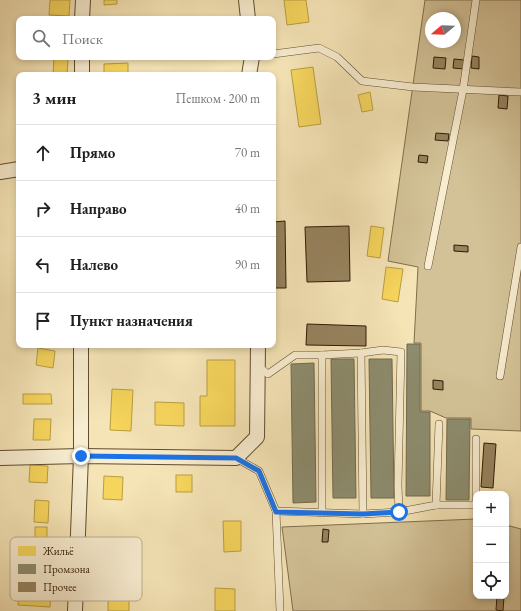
<!DOCTYPE html>
<html lang="ru">
<meta charset="utf-8">
<style>
body{margin:0;font-family:"EB Garamond",serif;background:#f2f2f2;color:#202124}
.controls{position:absolute;right:12px;bottom:12px;display:grid;overflow:hidden;border-radius:8px;box-shadow:0 2px 6px #0003}
.controls button{width:36px;height:36px;display:grid;place-items:center;padding:0;border:0;border-bottom:1px solid #e0e0e0;background:#fff;color:#202124;font:20px sans-serif}
.compass{position:absolute;left:425px;top:12px;width:36px;height:36px;border-radius:50%;background:#fff;box-shadow:0 2px 6px #0003;rotate:251deg}
.stop{position:absolute;width:12px;height:12px;margin:-9px;border:3px solid #1a73e8;border-radius:50%;background:#fff}
.stop.end{background:#1a73e8;border-color:#fff;box-shadow:0 1px 4px #0008}
.list{margin:0;padding:0;list-style:none}
h2{display:flex;justify-content:space-between;align-items:center;height:52px;margin:0;padding:0 16px;font-size:17px}
h2 small{font-size:13px;font-weight:400;color:#757577}
.list li{display:grid;grid-template-columns:26px 1fr auto;gap:12px;align-items:center;box-sizing:border-box;height:56px;padding:0 16px;border-top:1px solid #e0e0e0}
.list b{display:block;font-size:15px;white-space:nowrap}
.list em{font-size:13px;font-style:normal;color:#757577}
.icon{flex:none;width:22px;height:22px;fill:none;stroke:currentColor;stroke-width:2;stroke-linecap:round;stroke-linejoin:round}
.map{position:relative;flex:none;width:521px;height:611px;overflow:hidden}
.search{position:absolute;background:#fff;box-shadow:0 2px 6px #0003;left:16px;top:16px;width:260px;height:44px;display:flex;align-items:center;gap:10px;box-sizing:border-box;padding:0 14px;border-radius:8px;color:#757577;font-size:15px}
.panel{position:absolute;background:#fff;box-shadow:0 2px 6px #0003;left:16px;top:72px;width:260px;height:276px;border-radius:8px}
.map>svg:first-child{display:block}
.green{fill:#d3c297;stroke:#816e4c;fill-rule:evenodd}
.homes{fill:#f6d55c;stroke:#ba9d40}
.industry{fill:#8c8c6e;stroke:#706a4d}
.building{fill:#96835f;stroke:#2f1a00}
.lines{fill:none;stroke-linecap:round;stroke-linejoin:round}
.service-casing{stroke:#604c2e;stroke-width:8}
.minor-casing{stroke:#604c2e;stroke-width:16}
.service{stroke:#f8edd0;stroke-width:7}
.minor{stroke:#f8edd0;stroke-width:14}
.route{stroke:#1a73e8;stroke-width:5}
.key{fill:#f8edd0;stroke:#bcae92;stroke-width:1}
.key-label{font-size:11px;fill:#2f1a00}
</style>
<div class="map">
<svg width="521" height="611" viewBox="0 0 521 611">
<rect width="100%" height="100%" fill="#f5e4b6"/>
<filter id="stains"><feTurbulence type="fractalNoise" baseFrequency=".005" numOctaves="4"/><feColorMatrix values="0 0 0 0 .2 0 0 0 0 .09 0 0 0 0 .02 0 0 0 .5 -.17"/></filter>
<radialGradient id="worn" r=".72"><stop offset=".6" stop-color="#630" stop-opacity="0"/><stop offset="1" stop-color="#630" stop-opacity=".3"/></radialGradient>
<g class="green">
<path d="M425,0h96v431l-50,-2v-11h-25l-16,-7h-9v-68h-7l4,-76 -30,-6zM431,18h24v24h-24z"/>
<polygon points="476,519 476,596 506,596 506,525 521,529 521,611 293,611 282,527"/>
</g>
<g class="homes">
<polygon points="50,0 70,0 69,16 49,15"/>
<polygon points="104,0 117,0 117,4 104,5"/>
<polygon points="284,0 306,0 309,22 287,25"/>
<polygon points="54,58 68,59 67,75 53,75"/>
<polygon points="128,63 128,75 104,75 104,64"/>
<polygon points="313,67 321,124 299,127 291,70"/>
<polygon points="370,92 373,110 362,112 358,95"/>
<polygon points="371,226 384,228 380,258 367,256"/>
<polygon points="386,267 403,269 398,302 382,299"/>
<polygon points="38,348 55,351 53,368 36,365"/>
<polygon points="207,360 235,360 235,426 200,426 200,396 207,396"/>
<polygon points="112,389 133,390 131,431 110,430"/>
<polygon points="23,394 51,394 52,404 23,404"/>
<polygon points="155,402 184,403 184,426 155,425"/>
<polygon points="34,419 51,419 50,440 33,440"/>
<polygon points="30,465 48,466 47,483 29,482"/>
<rect x="176" y="475" width="16" height="17"/>
<polygon points="104,476 123,477 122,500 103,499"/>
<polygon points="35,500 49,501 48,523 34,522"/>
<polygon points="223,521 241,521 241,551 224,552"/>
<rect x="35" y="527" width="12" height="17"/>
<polygon points="19,588 51,590 50,607 18,605"/>
<polygon points="215,588 235,589 235,611 215,611"/>
<polygon points="129,593 129,611 108,611 108,594"/>
</g>
<g class="industry">
<polygon points="407,344 420,344 420,412 430,412 430,496 406,496"/>
<polygon points="331,359 354,359 356,498 333,498"/>
<polygon points="369,359 392,359 394,498 371,498"/>
<polygon points="314,363 316,502 293,503 291,364"/>
<polygon points="447,419 470,419 469,500 446,500"/>
</g>
<g class="building">
<polygon points="472,56 479,57 479,69 471,68"/>
<polygon points="434,57 446,58 445,69 433,68"/>
<polygon points="454,59 464,60 464,69 453,68"/>
<polygon points="499,95 508,96 507,109 498,108"/>
<polygon points="436,133 449,134 448,141 435,140"/>
<polygon points="419,155 428,156 427,163 418,162"/>
<polygon points="285,221 286,288 273,288 273,222"/>
<polygon points="349,226 350,281 307,282 305,227"/>
<polygon points="454,245 468,246 468,252 454,251"/>
<polygon points="307,324 366,326 366,346 306,345"/>
<polygon points="433,380 443,381 443,390 433,389"/>
<polygon points="484,443 496,444 493,488 481,487"/>
<polygon points="323,529 329,530 328,542 322,542"/>
<polygon points="497,596 504,596 503,611 496,610"/>
</g>
<g class="lines">
<defs>
<g id="service">
<polyline points="273,54 319,48 337,57 362,81 413,87 521,92"/>
<polyline points="428,266 463,90 476,0"/>
<polyline points="361,353 363,514"/>
<polyline points="322,355 322,513"/>
<polyline points="258,366 268,374 295,355 322,355 361,353 383,350 401,352 398,485 399,512"/>
<polyline points="500,376 521,247"/>
<polyline points="236,458 259,471 276,511 363,514 399,512 436,505 439,424"/>
<polyline points="436,505 476,505 476,439"/>
<polyline points="276,511 280,611"/>
</g>
<g id="minor">
<polyline points="246,0 248,19"/>
<polyline points="82,19 83,0"/>
<polyline points="82,75 82,57"/>
<polyline points="249,75 252,57"/>
<polyline points="0,172 19,169"/>
<polyline points="0,458 81,456 236,458 257,437 258,345"/>
<polyline points="75,611 81,456 81,345"/>
</g>
</defs>
<use href="#service" class="service-casing"/>
<use href="#minor" class="minor-casing"/>
<use href="#service" class="service"/>
<use href="#minor" class="minor"/>
</g>
<g class="lines">
<polyline class="route" points="81,456 236,458 259,471 276,512 363,514 399,512"/>
</g>
<rect x="10" y="537" width="132" height="64" rx="6" class="key"/>
<rect x="18" y="546" width="18" height="10" fill="#f6d55c"/>
<rect x="18" y="564" width="18" height="10" fill="#8c8c6e"/>
<rect x="18" y="582" width="18" height="10" fill="#96835f"/>
<g class="key-label">
<text x="43" y="555">Жильё</text>
<text x="43" y="573">Промзона</text>
<text x="43" y="591">Прочее</text>
</g>
<rect width="100%" height="100%" filter="url(#stains)"/>
<rect width="100%" height="100%" fill="url(#worn)"/>
</svg>
<div class="controls">
<button>+</button>
<button>−</button>
<button><svg class="icon" aria-label="locate" viewBox="0 0 24 24"><circle cx="12" cy="12" r="6"/><path d="M12 2v4M12 18v4M2 12h4M18 12h4"/></svg></button>
</div>
<svg class="compass" viewBox="-18 -18 36 36"><path d="M0-13l5 13h-10z" fill="#e53935"/><path d="M0 13l5-13h-10z" fill="#757577"/></svg>
<div class="stop" style="left:399px;top:512px"></div>
<div class="stop end" style="left:81px;top:456px"></div>
<div class="search"><svg class="icon" aria-label="search" viewBox="0 0 24 24"><circle cx="10" cy="10" r="6"/><path d="M15 15l6 6"/></svg>Поиск</div>
<section class="panel">
<h2>3 мин<small>Пешком · 200 m</small></h2>
<ul class="list">
<li><svg class="icon" aria-label="ahead" viewBox="0 0 24 24"><path d="M12 20V5M6 11l6-6 6 6"/></svg><div><b>Прямо</b></div><em>70 m</em></li>
<li><svg class="icon" aria-label="right" viewBox="0 0 24 24"><path d="M7 20v-9h11M14 6l5 5-5 5"/></svg><div><b>Направо</b></div><em>40 m</em></li>
<li><svg class="icon" aria-label="left" viewBox="0 0 24 24"><path d="M17 20v-9H6M10 6l-5 5 5 5"/></svg><div><b>Налево</b></div><em>90 m</em></li>
<li><svg class="icon" aria-label="arrive" viewBox="0 0 24 24"><path d="M6 21V4h12l-3 4 3 4H6"/></svg><div><b>Пункт назначения</b></div></li>
</ul>
</section>
</div>
